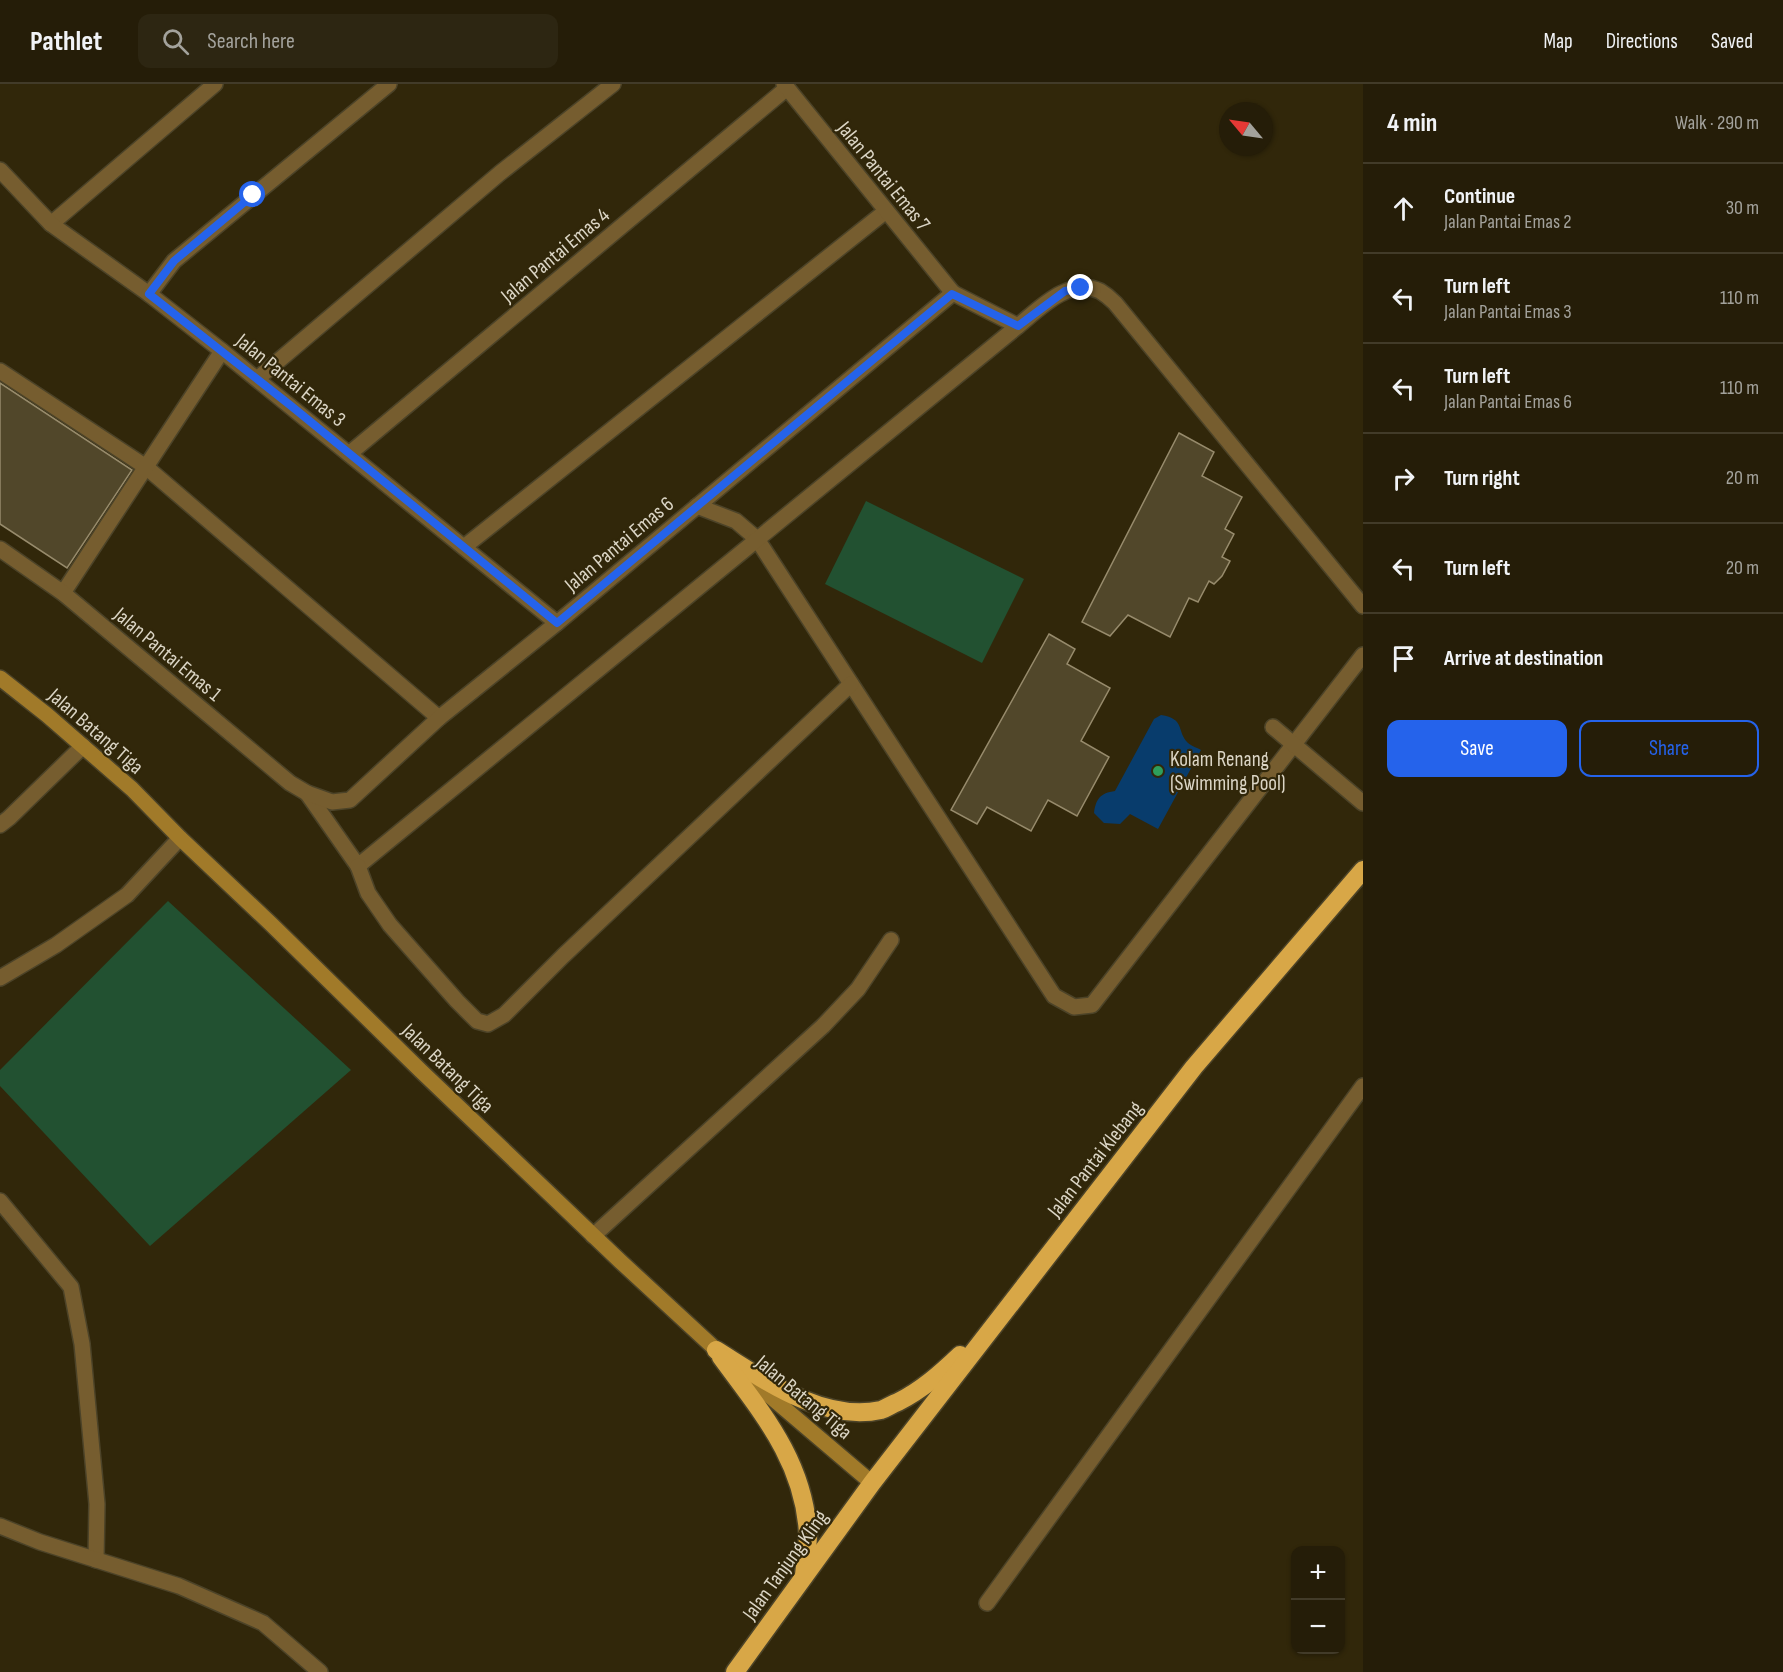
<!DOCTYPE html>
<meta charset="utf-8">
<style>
body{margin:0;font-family:"Sofia Sans Condensed",sans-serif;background:#2d2612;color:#f1f3f6}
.controls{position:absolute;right:18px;bottom:18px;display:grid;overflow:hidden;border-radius:12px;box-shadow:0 2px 4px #0004}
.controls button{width:54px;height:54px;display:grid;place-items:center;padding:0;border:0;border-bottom:2px solid #423b29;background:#251d08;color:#f1f3f6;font:30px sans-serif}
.compass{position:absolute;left:1219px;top:18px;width:54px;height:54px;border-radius:50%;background:#251d08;box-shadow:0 2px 4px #0004;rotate:299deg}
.stop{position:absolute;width:18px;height:18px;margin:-14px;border:4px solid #2563eb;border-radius:50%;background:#fff}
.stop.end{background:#2563eb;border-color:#fff;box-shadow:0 2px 6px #0008}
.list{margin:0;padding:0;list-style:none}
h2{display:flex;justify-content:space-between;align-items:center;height:78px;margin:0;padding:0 24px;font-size:26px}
h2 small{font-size:20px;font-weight:400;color:#a3a29c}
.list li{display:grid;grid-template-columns:39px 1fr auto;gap:18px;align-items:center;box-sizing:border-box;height:90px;padding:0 24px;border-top:2px solid #423b29}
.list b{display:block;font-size:22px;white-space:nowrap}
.list p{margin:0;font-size:20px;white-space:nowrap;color:#a3a29c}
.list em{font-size:20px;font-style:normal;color:#a3a29c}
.actions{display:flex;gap:12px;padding:18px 24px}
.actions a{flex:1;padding:14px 0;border:2px solid #2563eb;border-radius:12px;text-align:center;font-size:21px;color:#2563eb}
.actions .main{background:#2563eb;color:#fff}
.icon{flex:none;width:33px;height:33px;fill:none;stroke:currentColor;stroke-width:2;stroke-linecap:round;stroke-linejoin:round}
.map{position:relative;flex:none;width:1363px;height:1588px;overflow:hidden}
header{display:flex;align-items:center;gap:36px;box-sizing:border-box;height:84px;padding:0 30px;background:#251d08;border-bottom:2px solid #423b29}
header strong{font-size:28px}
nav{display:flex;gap:33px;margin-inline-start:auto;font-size:21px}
.search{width:420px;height:54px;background:#2d2612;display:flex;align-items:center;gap:15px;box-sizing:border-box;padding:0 21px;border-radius:12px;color:#a3a29c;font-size:22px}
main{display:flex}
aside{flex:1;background:#251d08}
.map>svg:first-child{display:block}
.green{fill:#225131}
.water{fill:#083c6c}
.building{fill:#51472a;stroke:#978b6c;stroke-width:1.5}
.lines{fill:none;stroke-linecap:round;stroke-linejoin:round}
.lane-casing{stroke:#4c4328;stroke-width:18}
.street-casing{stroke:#4c4328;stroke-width:18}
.secondary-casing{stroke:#4c4328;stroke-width:18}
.highway-casing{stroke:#4c4328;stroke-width:21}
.lane{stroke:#765d2f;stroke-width:15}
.street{stroke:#765d2f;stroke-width:15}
.secondary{stroke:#a17a29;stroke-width:15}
.highway{stroke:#d8a747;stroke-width:18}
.route{stroke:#2563eb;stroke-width:8}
.leisure-dot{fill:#2e9e5b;stroke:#31270a;stroke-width:2}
.labels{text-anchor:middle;stroke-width:4.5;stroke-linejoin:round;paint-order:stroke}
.street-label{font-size:21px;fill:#dbd5c5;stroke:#31270a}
.poi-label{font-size:21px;fill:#dbd5c5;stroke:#31270a;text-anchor:start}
</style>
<header>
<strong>Pathlet</strong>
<div class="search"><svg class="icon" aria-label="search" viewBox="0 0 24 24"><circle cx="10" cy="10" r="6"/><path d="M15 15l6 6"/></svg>Search here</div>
<nav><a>Map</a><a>Directions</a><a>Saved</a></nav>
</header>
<main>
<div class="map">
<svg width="1363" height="1588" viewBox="0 0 1363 1588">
<rect width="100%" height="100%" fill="#31270a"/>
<g class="green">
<polygon points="866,417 1024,495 982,579 825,500"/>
<polygon points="168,817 351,986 150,1162 0,1002 0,986"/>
</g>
<path class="water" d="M1161,631c25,4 15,16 27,28 3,3 10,5 13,7l-43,79 -28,-15 -10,10 -16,-1 -10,-10c2,-14 6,-20 21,-22l39,-72z"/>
<g class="building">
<polygon points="0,299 132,386 67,484 0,440"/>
<polygon points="1179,349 1214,368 1202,392 1242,413 1225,445 1234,450 1222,473 1230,477 1222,492 1214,500 1209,497 1198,518 1189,514 1170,553 1128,531 1110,552 1082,538"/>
<polygon points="1049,550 1075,565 1067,580 1110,604 1081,657 1109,673 1077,732 1048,716 1031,747 987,723 977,740 951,726"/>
</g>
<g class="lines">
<defs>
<g id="lane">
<polyline points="51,140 215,0"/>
<polyline points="953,209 1018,242"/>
<polyline points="0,287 146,383 439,634"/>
<polyline points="257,295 500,89 613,0"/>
<polyline points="697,422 736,437 757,455 1054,912 1074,923 1092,921 1363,571"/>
<polyline points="464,463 886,127"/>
<polyline points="63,509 222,267"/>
<polyline points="1273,643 1363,719"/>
<path d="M307,709l51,73 660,-540c22,-18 51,-49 82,-35 5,3 11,8 15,12l248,303"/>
<polyline points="358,782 368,809 390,841 457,917 477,937 488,940 504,931 563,872 851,600"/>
<polyline points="593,1152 823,942 858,905 891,856"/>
<polyline points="987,1519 1363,1002"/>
</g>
<g id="street">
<polyline points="0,86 51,140 149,210 222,267 557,539"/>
<polyline points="149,210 174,177 389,0"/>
<polyline points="349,370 787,4"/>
<polyline points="0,465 63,509 290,699 307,709 332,718 350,716 439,634 557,539 953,209 784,0"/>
<polyline points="0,741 9,734 83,662"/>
<polyline points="0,894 56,861 127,811 180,754"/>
<polyline points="0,1117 71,1203 82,1260 97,1420 96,1476"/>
<polyline points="0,1442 40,1458 179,1502 263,1539 320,1588"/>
</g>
<g id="secondary">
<polyline points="0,594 47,631 132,705 180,754 271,840 421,987 620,1177 724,1273"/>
<polyline points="744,1290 872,1399"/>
</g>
<g id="highway">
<path d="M716,1266c47,29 107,73 165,60 6,-2 11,-6 17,-8 24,-12 43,-29 62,-47"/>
<path d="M721,1273c41,56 83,104 87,177 0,13 -3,28 -4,42"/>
<polyline points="735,1588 872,1399 1194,983 1363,786"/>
</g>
</defs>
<use href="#lane" class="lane-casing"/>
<use href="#street" class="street-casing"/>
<use href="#secondary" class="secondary-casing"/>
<use href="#highway" class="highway-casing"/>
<use href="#lane" class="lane"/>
<use href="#street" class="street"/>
<use href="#secondary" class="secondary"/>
<use href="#highway" class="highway"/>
</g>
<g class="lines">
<polyline class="route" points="253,111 174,177 149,210 290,321 557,539 952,210 1018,242 1065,207 1081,204"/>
</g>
<circle class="leisure-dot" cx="1158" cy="687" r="6"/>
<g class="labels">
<g class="street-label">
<text transform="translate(884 92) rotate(51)" y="7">Jalan Pantai Emas 7</text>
<text transform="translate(555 171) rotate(-40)" y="7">Jalan Pantai Emas 4</text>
<text transform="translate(291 296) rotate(39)" y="7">Jalan Pantai Emas 3</text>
<text transform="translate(619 460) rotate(-40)" y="7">Jalan Pantai Emas 6</text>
<text transform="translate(168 570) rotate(40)" y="7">Jalan Pantai Emas 1</text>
<text transform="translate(96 647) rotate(41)" y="7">Jalan Batang Tiga</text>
<text transform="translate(448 984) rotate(44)" y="7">Jalan Batang Tiga</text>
<text transform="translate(1095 1075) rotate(-52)" y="7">Jalan Pantai Klebang</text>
<text transform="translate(804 1313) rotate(40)" y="7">Jalan Batang Tiga</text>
<text transform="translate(785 1481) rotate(-54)" y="7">Jalan Tanjung Kling</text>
</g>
<g class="poi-label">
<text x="1170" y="682">Kolam Renang<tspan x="1170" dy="24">(Swimming Pool)</tspan></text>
</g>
</g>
</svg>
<div class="controls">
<button>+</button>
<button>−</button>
</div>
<svg class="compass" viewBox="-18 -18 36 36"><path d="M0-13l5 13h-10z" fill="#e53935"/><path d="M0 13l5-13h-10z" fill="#a3a29c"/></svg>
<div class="stop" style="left:253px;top:111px"></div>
<div class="stop end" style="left:1081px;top:204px"></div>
</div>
<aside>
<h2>4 min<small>Walk · 290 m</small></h2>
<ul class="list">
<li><svg class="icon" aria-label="ahead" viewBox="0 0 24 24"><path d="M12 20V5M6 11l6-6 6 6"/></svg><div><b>Continue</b><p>Jalan Pantai Emas 2</p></div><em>30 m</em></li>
<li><svg class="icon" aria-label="left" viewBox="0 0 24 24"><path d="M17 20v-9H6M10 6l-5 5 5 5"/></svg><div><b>Turn left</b><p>Jalan Pantai Emas 3</p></div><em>110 m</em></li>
<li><svg class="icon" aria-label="left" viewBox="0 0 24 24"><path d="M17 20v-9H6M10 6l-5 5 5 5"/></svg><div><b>Turn left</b><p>Jalan Pantai Emas 6</p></div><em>110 m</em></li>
<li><svg class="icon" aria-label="right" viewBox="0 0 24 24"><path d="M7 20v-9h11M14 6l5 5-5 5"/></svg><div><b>Turn right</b></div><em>20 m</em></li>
<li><svg class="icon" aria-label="left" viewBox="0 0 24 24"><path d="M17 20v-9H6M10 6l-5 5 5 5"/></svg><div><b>Turn left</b></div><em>20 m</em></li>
<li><svg class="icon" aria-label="arrive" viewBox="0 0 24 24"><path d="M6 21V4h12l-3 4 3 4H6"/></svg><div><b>Arrive at destination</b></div></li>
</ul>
<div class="actions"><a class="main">Save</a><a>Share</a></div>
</aside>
</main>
